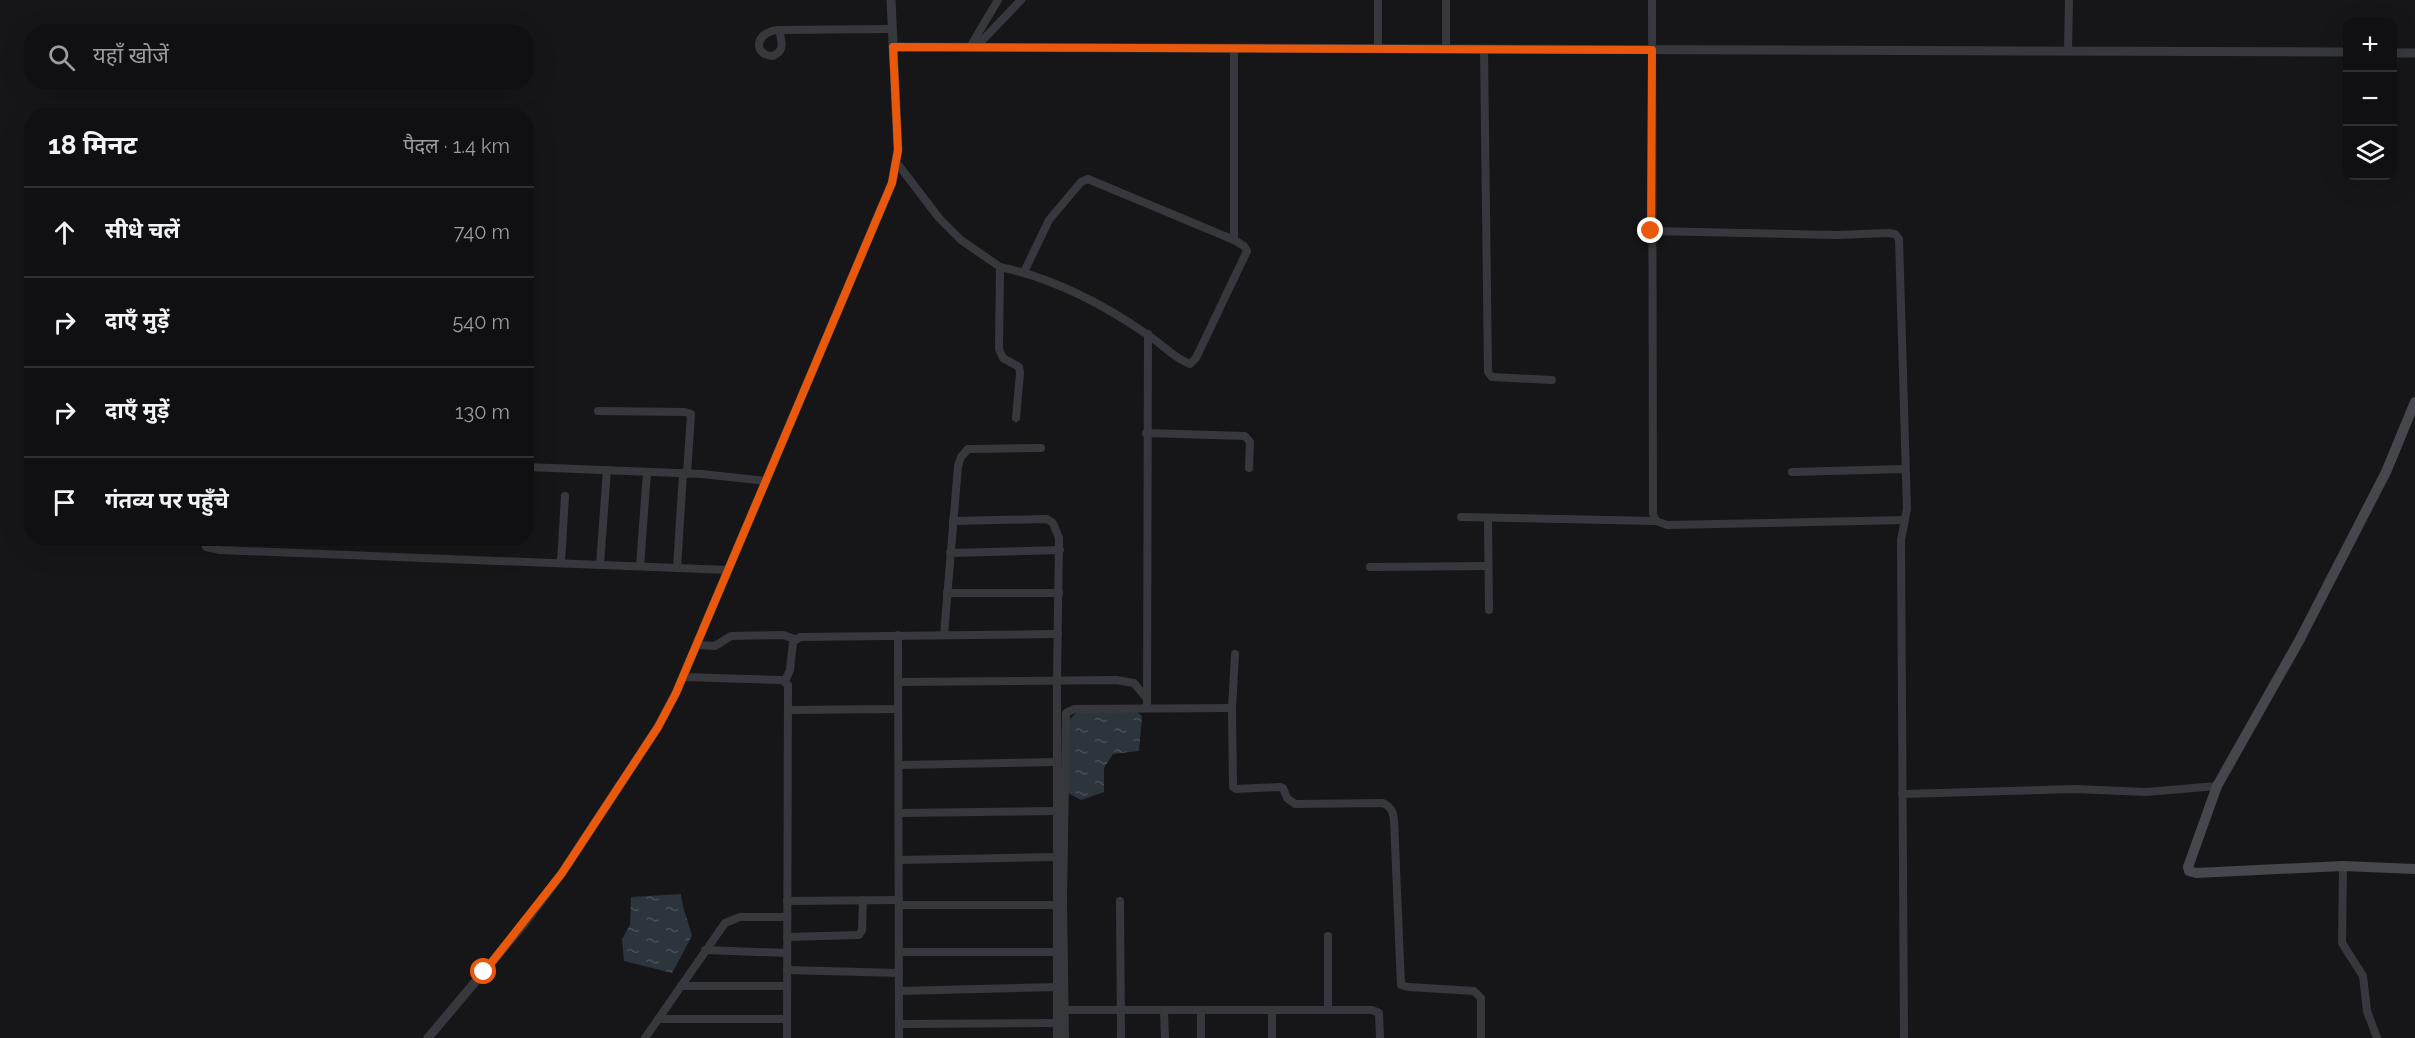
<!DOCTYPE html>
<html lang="hi">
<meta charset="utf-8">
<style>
body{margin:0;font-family:Raleway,"Noto Sans Devanagari",sans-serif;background:#19191b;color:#f1f3f6}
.controls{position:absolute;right:18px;top:18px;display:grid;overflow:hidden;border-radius:12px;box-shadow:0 6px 24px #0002}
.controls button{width:54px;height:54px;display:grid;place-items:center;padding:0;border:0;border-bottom:2px solid #303032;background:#101012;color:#f1f3f6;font:30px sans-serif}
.stop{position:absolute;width:18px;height:18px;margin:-14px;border:4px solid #ea580c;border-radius:50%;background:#fff}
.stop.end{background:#ea580c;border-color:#fff;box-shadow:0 2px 6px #0008}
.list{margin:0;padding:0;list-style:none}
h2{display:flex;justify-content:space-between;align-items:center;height:78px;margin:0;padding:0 24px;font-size:26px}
h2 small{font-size:20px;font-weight:400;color:#9c9d9f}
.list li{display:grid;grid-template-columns:39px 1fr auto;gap:18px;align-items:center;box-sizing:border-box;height:90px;padding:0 24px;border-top:2px solid #303032}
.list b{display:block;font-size:22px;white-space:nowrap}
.list em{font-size:20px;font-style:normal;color:#9c9d9f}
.icon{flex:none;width:33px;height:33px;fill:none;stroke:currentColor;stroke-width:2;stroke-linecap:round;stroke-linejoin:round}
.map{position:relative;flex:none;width:2415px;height:1038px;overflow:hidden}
.search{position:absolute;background:#101012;box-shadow:0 6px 24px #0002;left:24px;top:24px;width:510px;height:66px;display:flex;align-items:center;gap:15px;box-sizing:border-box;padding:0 21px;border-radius:24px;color:#9c9d9f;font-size:22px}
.panel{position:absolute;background:#101012;box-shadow:0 6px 24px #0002;left:24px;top:108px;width:510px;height:438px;border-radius:24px}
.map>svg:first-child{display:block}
.water{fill:url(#water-ripples)}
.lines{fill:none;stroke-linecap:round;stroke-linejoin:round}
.minor{stroke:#37383d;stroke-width:8}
.tertiary{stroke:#37383d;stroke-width:9}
.secondary{stroke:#45474d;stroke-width:10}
.route{stroke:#ea580c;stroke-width:8}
</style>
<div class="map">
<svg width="2415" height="1038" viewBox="0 0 2415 1038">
<defs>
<pattern id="water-ripples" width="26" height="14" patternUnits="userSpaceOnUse" patternTransform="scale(1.5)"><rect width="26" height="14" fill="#2c353c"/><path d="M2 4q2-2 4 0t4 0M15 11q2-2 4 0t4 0" fill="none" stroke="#485056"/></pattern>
</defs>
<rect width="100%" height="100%" fill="#161618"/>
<g class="water">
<polygon points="1080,709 1133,709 1142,716 1139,751 1113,754 1104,768 1104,792 1081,800 1068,793 1068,721"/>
<path d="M681,894c1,15 8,28 11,42l-20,37 -48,-12 -2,-22 8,-14 1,-28z"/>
</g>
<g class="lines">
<g class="minor">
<polyline points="1378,0 1378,49"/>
<polyline points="1446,0 1446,49"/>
<polyline points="1652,0 1653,514 1656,521 1667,525 1905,520"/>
<path d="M779,30c3,12 6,21 -6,26 -21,-1 -18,-25 6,-26l113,-1"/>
<polyline points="970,47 998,0"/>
<polyline points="976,47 1021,0"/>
<polyline points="1234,48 1234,240"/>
<polyline points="1484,49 1488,372 1492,377 1552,380"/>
<polyline points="2068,51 2069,0"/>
<polyline points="897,163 939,218 961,240 1000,267 999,349 1003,358 1019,367 1020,373 1016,418"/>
<polyline points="1651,231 1837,235 1889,233 1895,234 1899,239 1907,509 1901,540 1904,1038"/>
<path d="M1000,267c54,11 103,37 148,68 14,9 27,24 42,29l6,-6 51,-107 -3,-5 -10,-6 -146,-61 -7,3 -32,38 -25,52"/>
<polyline points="598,411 685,412 691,414 687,474"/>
<polyline points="1146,433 1245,436 1250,442 1249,468"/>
<polyline points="526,467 702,474 766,481"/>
<polyline points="1792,472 1905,469"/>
<polyline points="1461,517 1656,521"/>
<polyline points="1488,518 1489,610"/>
<polyline points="953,521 1047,519 1053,523 1059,538 1057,681 1057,1038"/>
<polyline points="204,538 206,547 220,550 728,570"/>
<polyline points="950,553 1060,550"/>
<polyline points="561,562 565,496"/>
<polyline points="600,564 607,470"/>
<polyline points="640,566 647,472"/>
<polyline points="1370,567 1488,566"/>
<polyline points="677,568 683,473"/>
<polyline points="947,593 1059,593"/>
<polyline points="898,635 899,1038"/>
<polyline points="944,635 958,466 961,457 968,449 972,449 1041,448"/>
<polyline points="697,645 715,646 731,636 783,635 795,639"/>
<path d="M1235,654l-3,54 1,79 3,2 44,-2 3,1 4,10 8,6 88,-1c8,4 10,8 11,17l7,165 7,2 66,4 7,7v40"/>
<polyline points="683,677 782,680 788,685 787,1038"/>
<polyline points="785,681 790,670 793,642 800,637 1058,634"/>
<polyline points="898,682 1116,680 1134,683 1147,699"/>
<polyline points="1147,708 1148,334"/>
<polyline points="788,710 898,709"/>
<polyline points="899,765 1057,762"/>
<polyline points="1902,794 2075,789 2146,792 2217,786"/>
<polyline points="899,813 1057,811"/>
<polyline points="899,860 1057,857"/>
<polyline points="2343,866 2342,943 2363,976 2367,1011 2377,1038"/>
<polyline points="787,901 899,900"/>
<polyline points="1120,901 1121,1038"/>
<polyline points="899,905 1057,905"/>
<polyline points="1328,936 1328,1010"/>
<polyline points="787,937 859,935 862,930 863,900"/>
<polyline points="705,950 787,953"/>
<polyline points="899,952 1057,952"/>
<polyline points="787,970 899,973"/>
<polyline points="681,986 787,986"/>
<polyline points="899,991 1057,987"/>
<polyline points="1064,1010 1372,1010 1379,1013 1380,1038"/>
<polyline points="1164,1010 1165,1038"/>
<polyline points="658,1019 787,1019"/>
<polyline points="899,1024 1057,1023"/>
<polyline points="645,1038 725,923 740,917 787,917"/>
<polyline points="1065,1038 1063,901 1066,713 1074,709 1232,708"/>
<polyline points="1201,1038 1201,1010"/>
<polyline points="1272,1038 1272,1010"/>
</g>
<g class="tertiary">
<polyline points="893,47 2348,52"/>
<polyline points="2392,53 2415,53"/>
<polyline points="428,1038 523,925 562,873 658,727 676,693 892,183 898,150 891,0"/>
</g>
<polyline class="secondary" points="2415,402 2386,472 2299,641 2217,786 2188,867 2189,871 2196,873 2343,866 2415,869"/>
</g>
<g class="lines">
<polyline class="route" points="484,972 562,873 658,727 676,693 892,183 898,150 893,47 1652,50 1651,231"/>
</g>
</svg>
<div class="controls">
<button>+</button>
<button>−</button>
<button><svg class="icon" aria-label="layers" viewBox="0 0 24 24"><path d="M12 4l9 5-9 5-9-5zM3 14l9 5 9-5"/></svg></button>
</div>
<div class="stop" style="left:484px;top:972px"></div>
<div class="stop end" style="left:1651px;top:231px"></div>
<div class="search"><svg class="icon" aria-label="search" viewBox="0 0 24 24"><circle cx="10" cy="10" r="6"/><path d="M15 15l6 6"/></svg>यहाँ खोजें</div>
<section class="panel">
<h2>18 मिनट<small>पैदल · 1.4 km</small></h2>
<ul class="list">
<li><svg class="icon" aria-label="ahead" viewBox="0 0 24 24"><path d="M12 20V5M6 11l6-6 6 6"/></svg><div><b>सीधे चलें</b></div><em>740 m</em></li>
<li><svg class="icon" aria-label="right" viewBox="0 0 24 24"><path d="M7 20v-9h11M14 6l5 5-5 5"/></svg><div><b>दाएँ मुड़ें</b></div><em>540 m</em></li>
<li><svg class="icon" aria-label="right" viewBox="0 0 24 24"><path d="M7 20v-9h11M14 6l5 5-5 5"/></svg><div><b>दाएँ मुड़ें</b></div><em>130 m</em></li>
<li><svg class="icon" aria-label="arrive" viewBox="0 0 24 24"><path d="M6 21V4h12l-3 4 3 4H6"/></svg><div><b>गंतव्य पर पहुँचे</b></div></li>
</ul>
</section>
</div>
